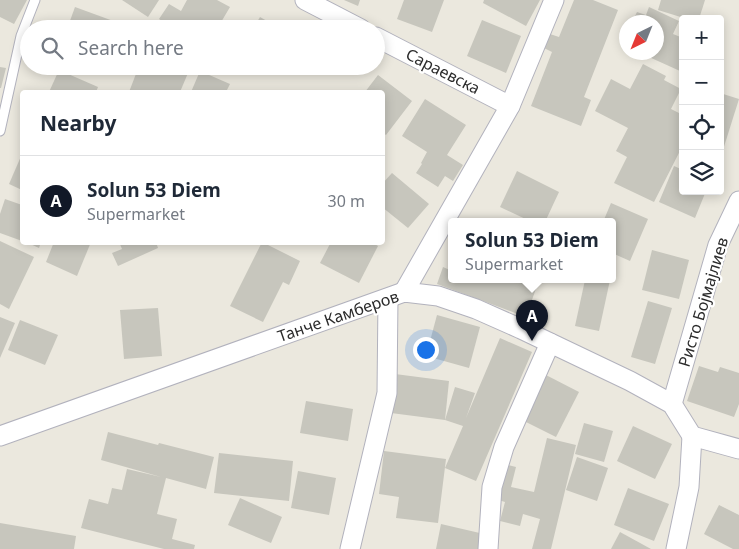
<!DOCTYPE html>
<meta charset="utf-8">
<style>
body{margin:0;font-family:"Noto Sans",sans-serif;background:#f6f6f7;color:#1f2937}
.controls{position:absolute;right:15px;top:15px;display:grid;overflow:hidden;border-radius:5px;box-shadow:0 2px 12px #0003}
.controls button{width:45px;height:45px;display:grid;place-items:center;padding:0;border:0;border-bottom:1px solid #e0e1e3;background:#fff;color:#1f2937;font:25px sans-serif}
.compass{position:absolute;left:619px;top:15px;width:45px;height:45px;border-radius:50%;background:#fff;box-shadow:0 2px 12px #0003;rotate:223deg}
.you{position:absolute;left:425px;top:349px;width:18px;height:18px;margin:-12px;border:4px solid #fff;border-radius:50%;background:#1a73e8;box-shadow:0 0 0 8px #1a73e833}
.badge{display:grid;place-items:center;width:32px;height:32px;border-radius:50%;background:#111827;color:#fff;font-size:16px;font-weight:700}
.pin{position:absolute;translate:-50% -41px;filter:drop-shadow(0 1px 2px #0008)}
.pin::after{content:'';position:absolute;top:26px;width:18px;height:15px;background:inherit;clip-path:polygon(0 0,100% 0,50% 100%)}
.popup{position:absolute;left:448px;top:218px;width:168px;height:65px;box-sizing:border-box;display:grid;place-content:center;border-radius:5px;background:#fff;filter:drop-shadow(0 1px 4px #0005);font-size:16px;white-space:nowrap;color:#747a83}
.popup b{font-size:19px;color:#1f2937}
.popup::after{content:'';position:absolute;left:50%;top:100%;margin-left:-10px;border:10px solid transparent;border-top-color:#fff}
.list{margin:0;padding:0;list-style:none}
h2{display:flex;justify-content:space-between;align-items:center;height:65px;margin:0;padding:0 20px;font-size:21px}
h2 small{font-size:16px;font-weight:400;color:#747a83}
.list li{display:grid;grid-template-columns:32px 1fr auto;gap:15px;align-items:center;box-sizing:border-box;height:90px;padding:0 20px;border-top:1px solid #e0e1e3}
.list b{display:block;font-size:19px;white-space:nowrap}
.list p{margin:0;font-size:16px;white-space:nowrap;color:#747a83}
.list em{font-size:16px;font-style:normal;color:#747a83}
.icon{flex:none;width:28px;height:28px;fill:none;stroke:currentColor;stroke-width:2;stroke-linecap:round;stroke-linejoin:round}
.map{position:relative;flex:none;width:739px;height:549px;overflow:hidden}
.search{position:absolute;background:#fff;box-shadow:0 2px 12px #0003;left:20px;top:20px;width:365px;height:55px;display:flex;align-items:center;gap:12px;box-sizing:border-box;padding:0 18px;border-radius:28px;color:#747a83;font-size:19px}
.panel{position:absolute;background:#fff;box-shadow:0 2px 12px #0003;left:20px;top:90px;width:365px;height:155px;border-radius:5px}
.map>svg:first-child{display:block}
.building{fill:#c7c6bd}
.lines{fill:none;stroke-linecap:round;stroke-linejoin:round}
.lane-casing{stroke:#b2b2bd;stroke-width:11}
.street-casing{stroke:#b2b2bd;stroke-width:21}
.lane{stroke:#fff;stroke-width:9}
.street{stroke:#fff;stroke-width:19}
.labels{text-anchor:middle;stroke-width:4.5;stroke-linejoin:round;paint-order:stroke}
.street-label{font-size:16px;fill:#2b2b2b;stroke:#fff}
</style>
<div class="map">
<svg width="739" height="549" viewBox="0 0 739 549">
<rect width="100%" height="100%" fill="#ebe8de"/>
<g class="building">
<polygon points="0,0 27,0 14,24 0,17"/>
<polygon points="122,0 159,0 148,17"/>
<polygon points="187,0 217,0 230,7 217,29 174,29 159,19 169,4 181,11"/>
<polygon points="344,0 360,0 358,6"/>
<polygon points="404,0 444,0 432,32 397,19"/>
<polygon points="484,0 540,0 526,26 483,3"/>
<polygon points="574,0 593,0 618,10 584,97 591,100 581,126 531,106 552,52 544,48 550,34 559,37"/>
<polygon points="661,0 705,0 699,19 687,19 658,10"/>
<polygon points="75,7 116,22 114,29 67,29"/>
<polygon points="649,7 679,21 673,34 683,38 683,64 680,71 638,52 656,52 656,22 632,22 637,12 646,15"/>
<polygon points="260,17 281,29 253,29"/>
<polygon points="482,20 521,36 506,73 467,56"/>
<polygon points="626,35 626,47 622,45"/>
<polygon points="643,64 666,76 664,80 681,89 671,109 683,115 683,145 654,202 614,183 627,157 616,151 628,128 595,111 611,79 630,89"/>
<polygon points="139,66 169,66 188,73 180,92 129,92"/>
<polygon points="0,67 6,68 1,88 0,88"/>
<polygon points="59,70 98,87 96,92 49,92"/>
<polygon points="200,71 230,84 226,92 191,92"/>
<polygon points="378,75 412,101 386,135 382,132 382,92 365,92"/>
<polygon points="720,93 739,99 722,153 720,152"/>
<polygon points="425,99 466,125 447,155 463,165 453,181 445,176 438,187 416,173 422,164 421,163 427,152 402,136"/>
<polygon points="22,154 22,190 9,184"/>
<polygon points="674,166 683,170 683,191 706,191 695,218 659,202"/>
<polygon points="517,171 559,192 545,222 532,222 500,207"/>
<polygon points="392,173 429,204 408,228 382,207 382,184"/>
<polygon points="5,199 22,205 22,241 0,233 0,214"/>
<polygon points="611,203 648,219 630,261 612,253 612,246 616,238 612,236 612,222 603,222"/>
<polygon points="0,241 34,257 9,309 0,304"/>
<polygon points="26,242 41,242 39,248"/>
<polygon points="54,242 91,242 77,276 46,262"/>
<polygon points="119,242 156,242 158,248 118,266 112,253 122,249"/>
<polygon points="262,242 300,261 289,285 283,282 263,322 230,306"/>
<polygon points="331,242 371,242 378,246 359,283 320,263"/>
<polygon points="652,250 689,260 679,299 642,290"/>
<polygon points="443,267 452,271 452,280 539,280 526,317 437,284"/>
<polygon points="585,280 610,280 599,331 575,326"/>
<polygon points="648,301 672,308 655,364 631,357"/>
<polygon points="158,308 162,356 124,359 120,310"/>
<polygon points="437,315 480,327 469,368 426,356"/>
<polygon points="0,317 15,323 0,358"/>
<polygon points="20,320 58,335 45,365 8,350"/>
<polygon points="500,338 532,352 476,481 445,468 463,426 445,420 455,387 475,393 466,418"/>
<polygon points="699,366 718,372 720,367 739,373 739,404 734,417 687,401"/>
<polygon points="395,374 449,381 445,420 391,413"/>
<polygon points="544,374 579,392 556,437 522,420"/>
<polygon points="306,401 353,409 348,441 300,433"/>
<polygon points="584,423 613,431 604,462 575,454"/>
<polygon points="633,426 672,444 655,479 617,461"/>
<polygon points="108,432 158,445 159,443 214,457 206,489 166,478 157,514 177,519 172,539 195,545 194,549 164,549 81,528 89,499 108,504 112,488 122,490 127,469 161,477 101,460"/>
<polygon points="547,438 576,445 551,549 532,549 540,519 523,514 520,526 500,521 505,502 495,499 504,464 516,467 511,487 534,492"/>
<polygon points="384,451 446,459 438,523 396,518 399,497 379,494"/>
<polygon points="219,453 293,461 289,501 214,493"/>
<polygon points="577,457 608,468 597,501 566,490"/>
<polygon points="298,471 336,478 329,515 291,508"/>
<polygon points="628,488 669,504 654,541 614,525"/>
<polygon points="240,498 282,517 271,543 228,525"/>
<polygon points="719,505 739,515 739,549 733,549 704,534"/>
<polygon points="0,523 76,536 74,549 0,549"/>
<polygon points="441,524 484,534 480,549 436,549"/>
<polygon points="620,532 651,549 611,549"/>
</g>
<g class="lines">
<defs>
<polyline id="lane" points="0,131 21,36 35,0"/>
<g id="street">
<polyline points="305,0 361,29"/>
<polyline points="376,37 510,106"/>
<polyline points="404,292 510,106 554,0"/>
<polyline points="672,404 718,245 739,201"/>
<polyline points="0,436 404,292 438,296 476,309 521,329 630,381 672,404 692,436 739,449"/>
<polyline points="350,549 387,393 388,298"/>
<polyline points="488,549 492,487 504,447 550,343"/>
<polyline points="676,549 689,487 692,436"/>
</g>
</defs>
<use href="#lane" class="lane-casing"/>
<use href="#street" class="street-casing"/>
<use href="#lane" class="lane"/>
<use href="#street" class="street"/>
</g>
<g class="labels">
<g class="street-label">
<text transform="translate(443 71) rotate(27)" y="6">Сараевска</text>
<text transform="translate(703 302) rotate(-73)" y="6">Ристо Бојмајлиев</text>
<text transform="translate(338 316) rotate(-19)" y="6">Танче Камберов</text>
</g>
</g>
</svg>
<div class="controls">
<button>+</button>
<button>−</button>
<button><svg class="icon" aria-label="locate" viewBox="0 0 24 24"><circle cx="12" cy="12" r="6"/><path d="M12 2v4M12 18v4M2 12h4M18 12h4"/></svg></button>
<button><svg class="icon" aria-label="layers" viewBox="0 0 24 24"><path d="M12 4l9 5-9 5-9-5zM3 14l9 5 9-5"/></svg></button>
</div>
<svg class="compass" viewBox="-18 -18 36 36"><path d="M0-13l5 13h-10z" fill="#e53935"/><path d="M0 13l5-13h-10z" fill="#747a83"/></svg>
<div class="you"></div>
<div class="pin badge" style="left:532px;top:341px">A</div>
<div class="popup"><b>Solun 53 Diem</b>Supermarket</div>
<div class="search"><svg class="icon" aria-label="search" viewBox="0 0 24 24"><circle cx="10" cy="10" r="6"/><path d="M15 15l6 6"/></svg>Search here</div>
<section class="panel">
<h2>Nearby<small></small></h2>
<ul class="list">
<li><span class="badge">A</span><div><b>Solun 53 Diem</b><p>Supermarket</p></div><em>30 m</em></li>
</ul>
</section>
</div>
